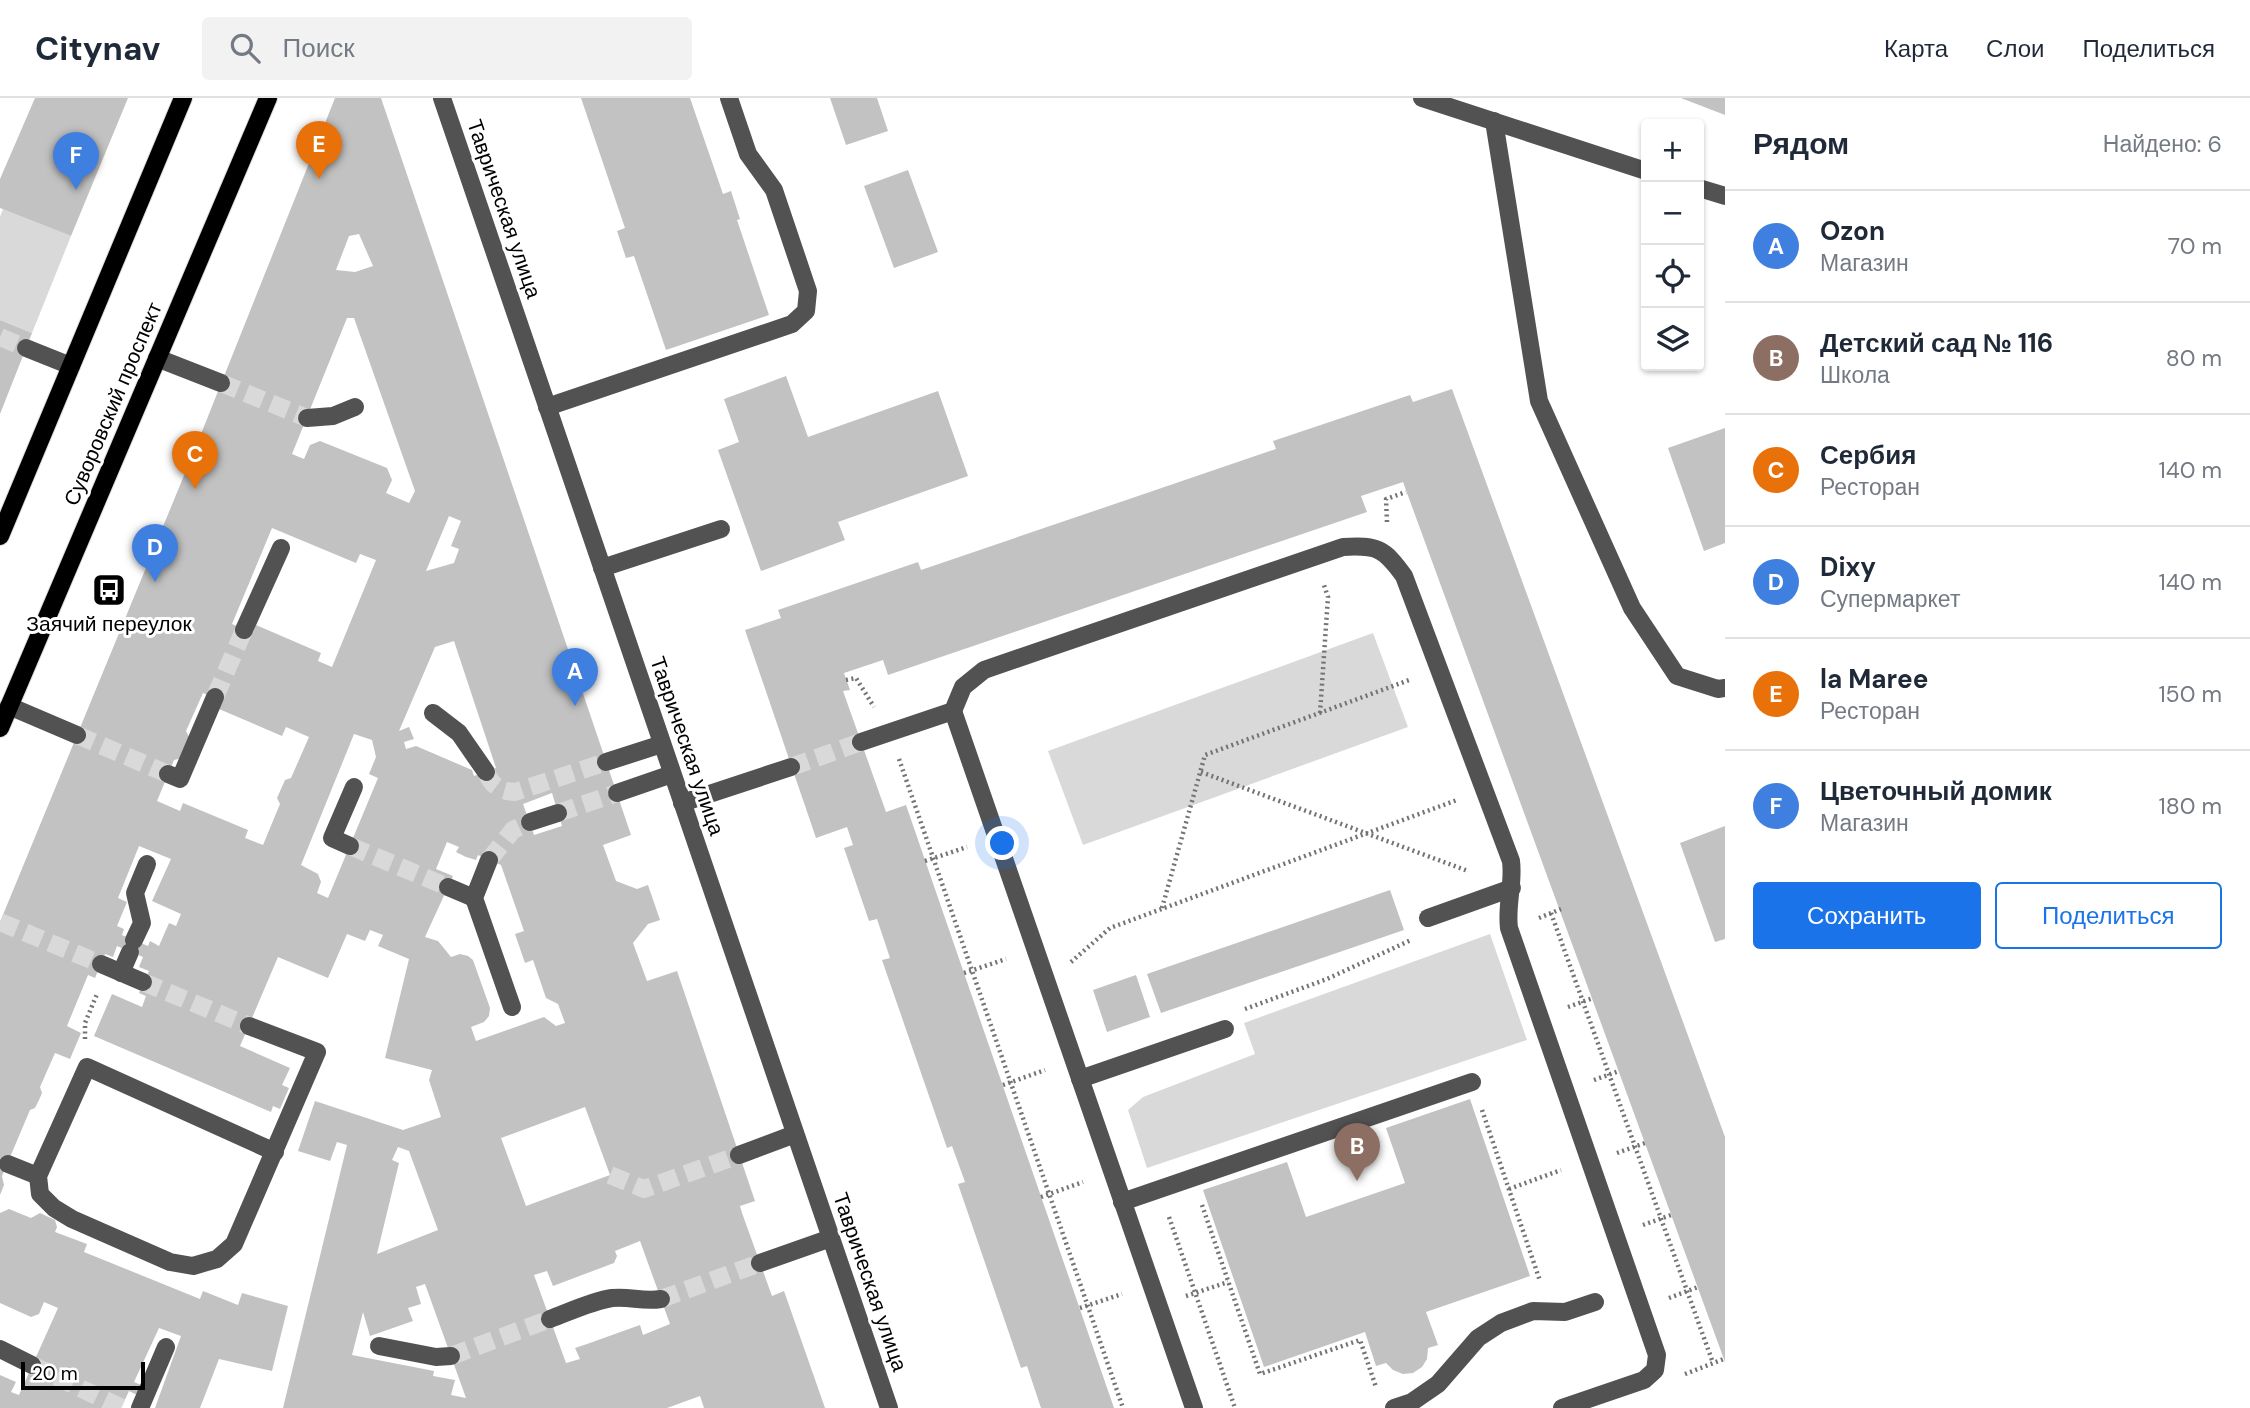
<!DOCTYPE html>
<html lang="ru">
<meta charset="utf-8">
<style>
body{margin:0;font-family:"DM Sans",sans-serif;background:#f2f2f3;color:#1f2937}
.controls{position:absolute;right:21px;top:21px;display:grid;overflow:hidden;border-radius:7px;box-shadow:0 2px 5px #0004}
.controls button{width:63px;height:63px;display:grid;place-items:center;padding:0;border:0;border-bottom:2px solid #e0e1e3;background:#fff;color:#1f2937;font:35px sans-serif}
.scale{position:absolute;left:21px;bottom:18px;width:124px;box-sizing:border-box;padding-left:7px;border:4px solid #000;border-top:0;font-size:19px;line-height:24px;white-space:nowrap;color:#000;-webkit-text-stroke:5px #fff;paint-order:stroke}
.you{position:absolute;left:1003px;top:746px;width:24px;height:24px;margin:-18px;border:5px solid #fff;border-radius:50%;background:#1a73e8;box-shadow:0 0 0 10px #1a73e833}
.badge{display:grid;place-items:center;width:46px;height:46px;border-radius:50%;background:#1a73e8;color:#fff;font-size:23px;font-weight:700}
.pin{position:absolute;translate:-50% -58px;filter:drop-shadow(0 2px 4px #0008)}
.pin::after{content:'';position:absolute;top:37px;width:24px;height:21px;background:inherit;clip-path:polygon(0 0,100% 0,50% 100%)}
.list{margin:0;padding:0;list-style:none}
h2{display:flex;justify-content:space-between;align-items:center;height:91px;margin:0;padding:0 28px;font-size:30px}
h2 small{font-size:23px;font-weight:400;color:#747a83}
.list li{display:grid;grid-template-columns:46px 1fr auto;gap:21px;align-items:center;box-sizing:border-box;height:112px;padding:0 28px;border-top:2px solid #e0e1e3}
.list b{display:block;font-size:26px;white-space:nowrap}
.list p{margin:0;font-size:23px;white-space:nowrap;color:#747a83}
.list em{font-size:23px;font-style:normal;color:#747a83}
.actions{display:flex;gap:14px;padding:21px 28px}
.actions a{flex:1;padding:16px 0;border:2px solid #1a73e8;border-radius:7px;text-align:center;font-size:24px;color:#1a73e8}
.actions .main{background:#1a73e8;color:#fff}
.icon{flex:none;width:38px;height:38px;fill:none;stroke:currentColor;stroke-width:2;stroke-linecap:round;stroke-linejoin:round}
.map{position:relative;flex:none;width:1725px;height:1310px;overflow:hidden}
header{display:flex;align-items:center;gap:42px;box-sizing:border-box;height:98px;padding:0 35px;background:#fff;border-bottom:2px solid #e0e1e3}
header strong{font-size:33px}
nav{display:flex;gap:38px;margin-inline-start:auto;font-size:24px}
.search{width:490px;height:63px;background:#f2f2f3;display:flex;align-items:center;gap:18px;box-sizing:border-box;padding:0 24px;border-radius:7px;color:#747a83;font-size:26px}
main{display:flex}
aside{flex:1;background:#fff}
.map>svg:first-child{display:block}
.green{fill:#d9d9d9}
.building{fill:#c2c2c2;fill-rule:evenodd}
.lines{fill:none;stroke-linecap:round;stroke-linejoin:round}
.minor-tunnel{stroke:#d9d9d9;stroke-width:18;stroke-dasharray:18 9;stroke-linecap:butt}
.major-casing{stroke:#dbdbdb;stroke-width:20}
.path{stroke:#747474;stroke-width:4.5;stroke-dasharray:2 3.5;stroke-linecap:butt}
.minor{stroke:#525252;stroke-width:18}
.major{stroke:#000;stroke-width:18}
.labels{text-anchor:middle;stroke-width:6;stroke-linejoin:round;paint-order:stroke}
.street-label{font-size:21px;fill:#000;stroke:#fff}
.poi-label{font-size:21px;fill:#000;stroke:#fff}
</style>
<header>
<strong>Citynav</strong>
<div class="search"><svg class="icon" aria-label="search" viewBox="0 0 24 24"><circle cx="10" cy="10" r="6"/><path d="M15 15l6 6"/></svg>Поиск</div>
<nav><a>Карта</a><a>Слои</a><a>Поделиться</a></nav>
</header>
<main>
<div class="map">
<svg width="1725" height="1310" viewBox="0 0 1725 1310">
<rect width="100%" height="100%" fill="#fff"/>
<g class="green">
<polygon points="3,111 71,138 32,235 0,222 0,119"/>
<polygon points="1373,535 1408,629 1083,747 1048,653"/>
<polygon points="1490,836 1527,942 1147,1070 1128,1012 1143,999 1255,956 1244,925"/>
</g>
<g class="building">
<polygon points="35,0 128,0 71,138 0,110 0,81"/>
<path d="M335,0h46l250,737 -28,10 13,36 21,8 11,-4 12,35 -12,4 -15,19 14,38 30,-10 78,230 -15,5 2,7 30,83 12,-5 41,117h-121l-4,-12 -33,12h-384l64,-263 -10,-3 -7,19 -32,-10 17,-50 88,29 38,-13 -12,-37 3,-10 -47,-12 24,-99 -31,-13 5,-11 -13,-5 -5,11 -18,-7 -19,44 -50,-21 -38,89 50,22 -8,17 7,3 -9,21 -7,-3 -2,6 -177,-76 18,-42 30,13 4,-11 -7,-3 10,-22 -10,-4 4,-10 -26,-11 -4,11 -8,-3 -10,24 -7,-3 -21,51 14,7 -11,26 -15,-6 -15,34 2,6 -3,7 -4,8 -5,2 -28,66 2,9 -4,10v-273l197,-478zM359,136l14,32 -18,6 -19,-2 13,-34zM347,220h7l61,173 -6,12 -23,-10 6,-13 -5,-12 -67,-27 -10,4 -6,14 -12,-5zM449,418l12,5 -10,25 8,3 -5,14 -28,8zM272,430l84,35 4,-9 16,6 -44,107 -14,-6 3,-8 -65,-28 -3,8 -21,-9zM454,543l42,127 -22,8 -2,-6 -56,-24 -10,3 -2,-7 10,-3 -5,-12 -10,4 36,-84zM203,595l20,8 -4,8 63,27 4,-9 23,10 -18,41 -6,2 -8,18 3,6 -17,41 -18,-7 3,-8 -65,-27 -3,8 -23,-10 17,-41 8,-2 8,-19 -4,-8zM354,636l18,6 4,17 -7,17 9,4 -50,120 -11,-5 4,-11 -3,-8 -17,-9zM552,695l10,33 -28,9 -11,-31zM447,744l12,5 -3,5 10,5 10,3 2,-5 23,10 23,66 -9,3 10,29 8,-3 13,38 12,6 7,19 -9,3 -12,-9 -68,24 -5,-14 13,-5 5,-6 1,-8 -17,-48 -5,-4 -8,-2 -9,3 -13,-16 -13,-4 28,-61 -17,-7zM139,748l32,13 -19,42 29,13 -5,12 -7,-3 -10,23 -9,-5 -2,5 -26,-11 2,-6 -7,-3 10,-24 -9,-4zM585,1009l25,68 -84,31 -25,-68zM398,1049l11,4 29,79 -61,24 22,-91 -7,-3zM640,1143l30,83 -27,11 -3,-10 -53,19 -12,4 5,11 -14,4 -32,-88 13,-4 6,15 61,-23 3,-7 -2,-5zM425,1186l41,114 -15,-3 4,-15 -22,-4 1,-5 -82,-16 11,-43 7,24 43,-15 -5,-13 13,-4 -5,-17z"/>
<polygon points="581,0 690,0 723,96 731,93 740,121 737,122 769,217 666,252 634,158 626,160 617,133 625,130"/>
<polygon points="830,0 877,0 888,33 846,47"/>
<polygon points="1681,0 1725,0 1725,17"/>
<polygon points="908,72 938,154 894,170 864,88"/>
<polygon points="0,222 32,235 0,316"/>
<polygon points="786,278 808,339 938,293 968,378 838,424 845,442 761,473 718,352 739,344 724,301"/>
<polygon points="1452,291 1725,1039 1725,1264 1403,384 1361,398 1367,414 888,577 883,562 844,575 850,592 843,593 886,714 906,707 1114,1310 1041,1310 1027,1268 1021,1270 958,1086 965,1084 952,1048 947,1050 882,862 890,860 877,821 869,823 844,750 853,747 847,729 816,740 745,532 781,520 778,512 918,464 921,472 1276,351 1273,343 1410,297 1413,304"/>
<polygon points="1725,330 1725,445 1704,453 1668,350"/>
<polygon points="1725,728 1725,841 1715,844 1680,745"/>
<polygon points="1390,792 1404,832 1161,915 1147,876"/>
<polygon points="1136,877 1150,919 1107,934 1093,892"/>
<polygon points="1470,1001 1530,1178 1426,1214 1438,1247 1428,1250 1427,1261 1422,1269 1413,1275 1403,1276 1393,1272 1386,1265 1376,1268 1365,1234 1264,1269 1203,1092 1287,1064 1306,1119 1405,1085 1386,1030"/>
<polygon points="9,1111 31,1120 40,1115 55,1122 57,1129 55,1134 87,1146 84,1154 200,1201 203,1193 238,1207 242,1195 288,1208 272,1273 219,1261 200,1310 155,1310 181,1238 159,1230 134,1284 141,1287 137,1297 129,1293 121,1310 0,1310 0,1277 16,1284 11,1294 19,1297 58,1210 44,1204 39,1216 31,1219 0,1205 0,1115"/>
</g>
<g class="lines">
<g class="minor-tunnel">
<polyline points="0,239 26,250"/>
<polyline points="221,285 307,320"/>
<polyline points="215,599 244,532"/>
<polyline points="77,637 168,676"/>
<polyline points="791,669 861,644"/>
<path d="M486,674c6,14 13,19 29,20l91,-30"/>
<polyline points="558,715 617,695"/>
<polyline points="350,748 448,789"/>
<polyline points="489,762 513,732 530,724"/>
<polyline points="0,824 101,866"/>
<polyline points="143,884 249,928"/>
<polyline points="610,1077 644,1091 739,1057"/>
<polyline points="661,1201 760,1165"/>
<polyline points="451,1258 550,1221"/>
<polyline points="32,1267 122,1310"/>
</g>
<defs>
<g id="major">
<polyline points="0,438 183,0"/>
<polyline points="0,630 268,0"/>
</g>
</defs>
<use href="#major" class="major-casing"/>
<g class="path">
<polyline points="1387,424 1386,401 1406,394"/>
<polyline points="846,582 856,580 874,609"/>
<polyline points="1320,615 1328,499 1324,487"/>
<polyline points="899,661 1123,1310"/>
<polyline points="1201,674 1468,773"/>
<polyline points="925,763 967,749"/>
<polyline points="1162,810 1205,657 1412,581"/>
<polyline points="1551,815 1713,1265"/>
<polyline points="1539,820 1561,811"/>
<polyline points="1071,864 1110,830 1457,702"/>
<polyline points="964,875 1006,861"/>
<polyline points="1568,909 1593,900"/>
<polyline points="1245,911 1327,881 1411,842"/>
<polyline points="85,941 85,925 97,896"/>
<polyline points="1594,982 1619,973"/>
<polyline points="1003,987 1045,972"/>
<polyline points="1482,1012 1540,1183"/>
<polyline points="1617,1055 1645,1045"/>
<polyline points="1509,1091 1561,1072"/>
<polyline points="1041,1099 1083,1084"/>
<polyline points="1202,1107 1260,1276 1360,1242 1376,1289"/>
<polyline points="1169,1119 1235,1310"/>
<polyline points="1643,1127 1671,1117"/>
<polyline points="1186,1198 1228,1184"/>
<polyline points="1669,1200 1698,1189"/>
<polyline points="1080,1210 1122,1196"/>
<polyline points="1685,1276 1724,1261"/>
</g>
<g class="minor">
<polyline points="442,0 889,1310"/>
<polyline points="1422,0 1646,73"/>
<polyline points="1494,23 1539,303 1632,510 1677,578 1718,591 1725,590"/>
<polyline points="1699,90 1725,98"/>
<polyline points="26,250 71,268"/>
<polyline points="157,260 221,285"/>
<polyline points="547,309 792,226 806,213 808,193 774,92 748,56 729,0"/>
<polyline points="307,320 333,318 355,309"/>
<polyline points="602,470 721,431"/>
<polyline points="244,532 281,450"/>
<polyline points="9,608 77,637"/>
<polyline points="953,613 1194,1310"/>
<polyline points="433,615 459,635 486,674"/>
<path d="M861,644l92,-31 10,-24 21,-17 359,-123c34,-2 41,1 61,29l107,285c3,23 -5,44 -2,67l148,427 -2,15 -11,10 -82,28"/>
<polyline points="606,664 662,646"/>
<polyline points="168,676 180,681 215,599"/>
<polyline points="617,695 672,676"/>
<polyline points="682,705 791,669"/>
<polyline points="530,724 558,715"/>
<polyline points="350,748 332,740 354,689"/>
<polyline points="489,762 474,800 512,909"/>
<polyline points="448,789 474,800"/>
<polyline points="1428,820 1512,790"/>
<polyline points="134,842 142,825 135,795 147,766"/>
<polyline points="101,866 143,884"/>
<polyline points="121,875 130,854"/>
<polyline points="249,928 317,954 234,1146 217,1161 193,1168 170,1164 72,1121 54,1110 40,1096 38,1078 87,969 275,1054"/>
<polyline points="1080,981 1225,931"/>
<polyline points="739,1057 795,1036"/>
<polyline points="8,1066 38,1078"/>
<polyline points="1122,1104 1472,984"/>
<polyline points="760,1165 831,1140"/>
<path d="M550,1221c19,-7 42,-18 62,-21 18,-2 30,4 49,1"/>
<polyline points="379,1248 436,1259 451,1258"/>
<polyline points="0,1251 32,1267"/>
<polyline points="140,1310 166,1249"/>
<polyline points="1394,1310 1412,1304 1438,1286 1478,1240 1501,1225 1533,1213 1565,1214 1595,1204"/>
</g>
<use href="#major" class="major"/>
</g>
<defs>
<symbol id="bus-square" viewBox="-11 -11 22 22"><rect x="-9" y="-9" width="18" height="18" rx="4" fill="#000" stroke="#fff"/><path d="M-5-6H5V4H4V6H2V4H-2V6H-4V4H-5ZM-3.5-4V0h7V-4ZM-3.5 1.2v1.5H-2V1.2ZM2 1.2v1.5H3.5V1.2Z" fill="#fff"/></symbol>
</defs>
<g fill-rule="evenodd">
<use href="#bus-square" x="90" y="473" width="38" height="38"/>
</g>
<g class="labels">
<g class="street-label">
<text transform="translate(504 111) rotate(71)" y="7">Таврическая улица</text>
<text transform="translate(113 306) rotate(-67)" y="7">Суворовский проспект</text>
<text transform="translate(687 648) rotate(71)" y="7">Таврическая улица</text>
<text transform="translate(870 1184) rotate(71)" y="7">Таврическая улица</text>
</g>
<g class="poi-label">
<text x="109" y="533">Заячий переулок</text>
</g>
</g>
</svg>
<div class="controls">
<button>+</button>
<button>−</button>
<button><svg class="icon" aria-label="locate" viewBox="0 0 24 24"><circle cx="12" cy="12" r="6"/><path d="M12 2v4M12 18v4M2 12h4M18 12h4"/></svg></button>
<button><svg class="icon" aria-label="layers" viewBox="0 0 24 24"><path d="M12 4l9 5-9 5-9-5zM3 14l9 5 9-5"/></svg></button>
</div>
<div class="scale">20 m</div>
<div class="you"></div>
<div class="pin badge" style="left:575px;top:608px;background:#3f7fe0">A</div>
<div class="pin badge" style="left:1357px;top:1083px;background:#8d6e63">B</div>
<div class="pin badge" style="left:195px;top:391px;background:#e8710a">C</div>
<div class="pin badge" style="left:155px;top:484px;background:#3f7fe0">D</div>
<div class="pin badge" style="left:319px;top:81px;background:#e8710a">E</div>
<div class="pin badge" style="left:76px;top:92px;background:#3f7fe0">F</div>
</div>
<aside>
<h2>Рядом<small>Найдено: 6</small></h2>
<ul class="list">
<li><span class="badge" style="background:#3f7fe0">A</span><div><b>Ozon</b><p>Магазин</p></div><em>70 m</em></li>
<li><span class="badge" style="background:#8d6e63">B</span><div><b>Детский сад № 116</b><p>Школа</p></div><em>80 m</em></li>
<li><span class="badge" style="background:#e8710a">C</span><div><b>Сербия</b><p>Ресторан</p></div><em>140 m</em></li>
<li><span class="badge" style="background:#3f7fe0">D</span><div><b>Dixy</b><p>Супермаркет</p></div><em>140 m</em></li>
<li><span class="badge" style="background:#e8710a">E</span><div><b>la Maree</b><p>Ресторан</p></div><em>150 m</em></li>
<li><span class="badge" style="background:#3f7fe0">F</span><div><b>Цветочный домик</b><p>Магазин</p></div><em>180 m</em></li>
</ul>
<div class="actions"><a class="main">Сохранить</a><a>Поделиться</a></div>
</aside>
</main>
